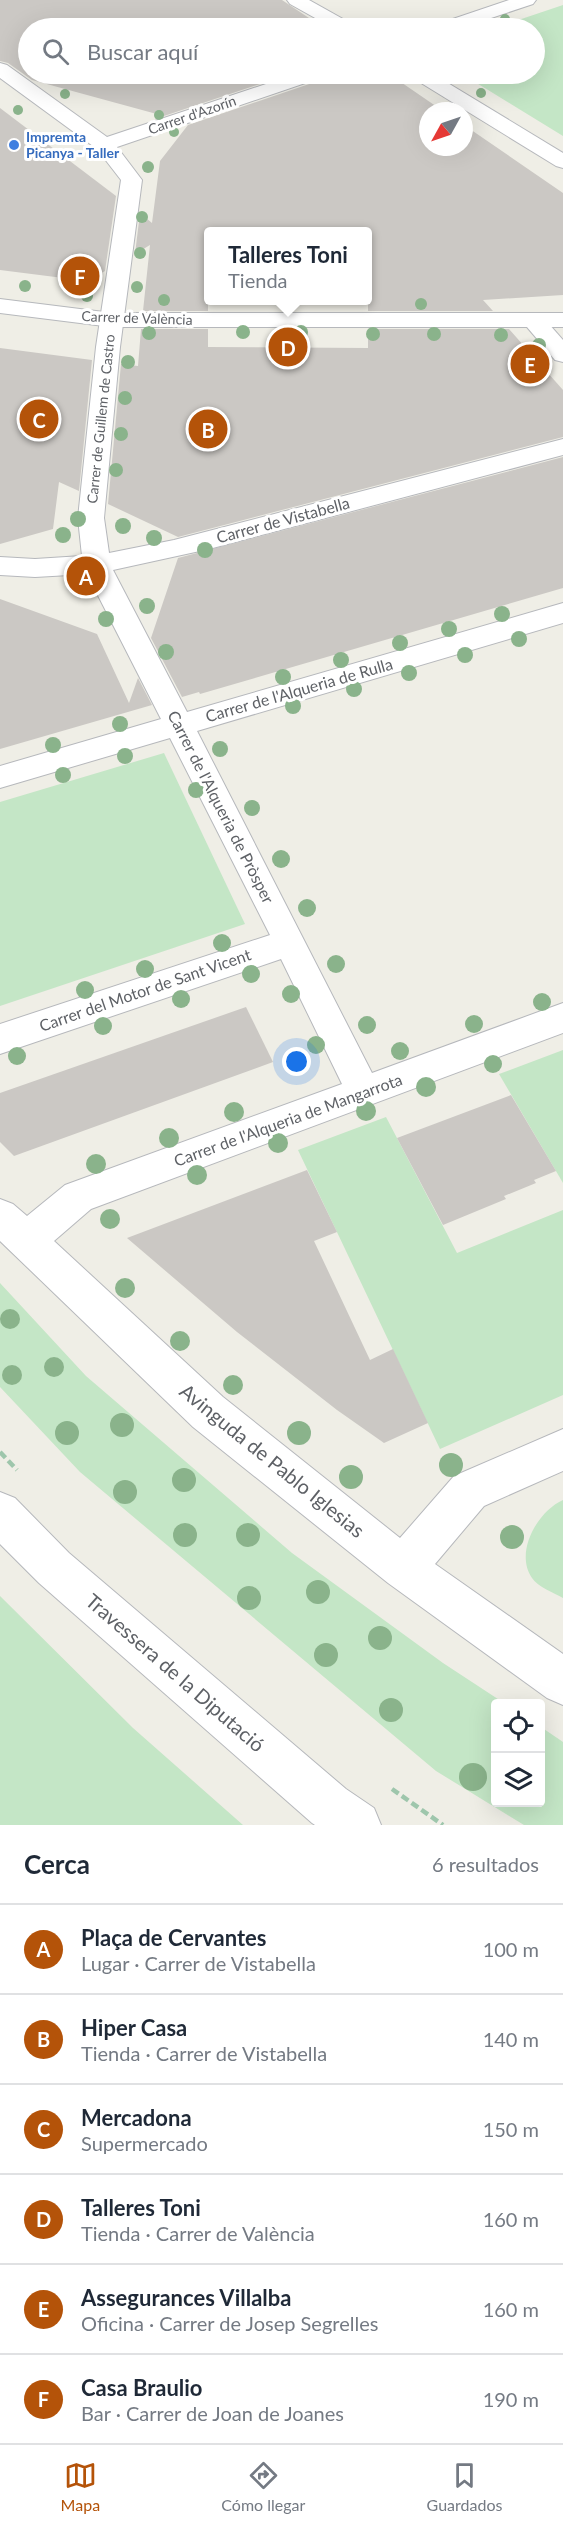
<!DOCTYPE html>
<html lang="es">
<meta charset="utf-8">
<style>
body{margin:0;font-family:Lato,sans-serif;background:#f2f2f3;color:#1f2937}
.controls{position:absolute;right:18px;bottom:18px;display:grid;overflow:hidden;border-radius:6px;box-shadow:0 6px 24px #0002}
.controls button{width:54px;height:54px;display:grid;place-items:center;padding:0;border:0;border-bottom:2px solid #e0e1e3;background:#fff;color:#1f2937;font:30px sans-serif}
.compass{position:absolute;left:419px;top:102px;width:54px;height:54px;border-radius:50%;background:#fff;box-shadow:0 6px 24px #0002;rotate:230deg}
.you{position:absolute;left:297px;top:1062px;width:21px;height:21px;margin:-15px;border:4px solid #fff;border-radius:50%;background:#1a73e8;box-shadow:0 0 0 9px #1a73e833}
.badge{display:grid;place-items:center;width:39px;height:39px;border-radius:50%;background:#b45309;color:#fff;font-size:20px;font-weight:700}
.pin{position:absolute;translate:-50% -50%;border:3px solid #fff;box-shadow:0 2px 6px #0006}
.popup{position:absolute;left:204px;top:227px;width:168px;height:78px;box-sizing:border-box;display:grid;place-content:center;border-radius:6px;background:#fff;filter:drop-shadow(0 2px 4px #0005);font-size:20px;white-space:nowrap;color:#747a83}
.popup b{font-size:22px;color:#1f2937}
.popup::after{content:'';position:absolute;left:50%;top:100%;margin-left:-12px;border:12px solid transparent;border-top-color:#fff}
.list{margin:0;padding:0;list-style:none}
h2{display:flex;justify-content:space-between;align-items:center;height:78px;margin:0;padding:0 24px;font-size:26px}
h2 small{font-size:20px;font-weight:400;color:#747a83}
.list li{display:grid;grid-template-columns:39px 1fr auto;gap:18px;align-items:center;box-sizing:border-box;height:90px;padding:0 24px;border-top:2px solid #e0e1e3}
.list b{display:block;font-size:22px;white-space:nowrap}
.list p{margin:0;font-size:20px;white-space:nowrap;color:#747a83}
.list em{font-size:20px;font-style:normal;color:#747a83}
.icon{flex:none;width:33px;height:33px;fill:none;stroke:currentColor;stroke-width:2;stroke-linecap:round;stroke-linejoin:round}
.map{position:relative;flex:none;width:563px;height:1825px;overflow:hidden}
.search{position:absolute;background:#fff;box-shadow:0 6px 24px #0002;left:18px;right:18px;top:18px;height:66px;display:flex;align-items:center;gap:15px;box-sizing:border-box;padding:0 21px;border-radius:33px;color:#747a83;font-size:22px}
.sheet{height:618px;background:#fff}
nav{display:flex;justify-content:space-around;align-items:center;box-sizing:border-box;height:84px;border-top:2px solid #e0e1e3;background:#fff;font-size:16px;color:#747a83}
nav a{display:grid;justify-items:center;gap:3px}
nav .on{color:#b45309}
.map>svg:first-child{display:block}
.green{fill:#c4e6c6}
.building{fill:#cbc8c4}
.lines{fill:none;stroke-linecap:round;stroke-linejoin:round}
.minor-casing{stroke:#b6b8bc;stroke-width:2}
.tertiary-casing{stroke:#b6b8bc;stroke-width:2}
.path{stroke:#9ec6ac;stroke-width:4.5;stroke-dasharray:8 4;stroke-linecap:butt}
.minor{fill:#fff;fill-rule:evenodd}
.tertiary{fill:#fff;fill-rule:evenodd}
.tree{fill:#8ab38b}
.shop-dot{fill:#3f7fe0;stroke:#fff;stroke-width:2}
.labels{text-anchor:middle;stroke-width:6;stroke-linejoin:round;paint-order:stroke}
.far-street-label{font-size:14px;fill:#5e6166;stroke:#fff}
.far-shop-label{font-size:14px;font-weight:bold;fill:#366cbe;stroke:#fff;text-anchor:start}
.street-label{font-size:16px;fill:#5e6166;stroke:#fff}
.near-street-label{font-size:20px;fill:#5e6166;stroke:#fff}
</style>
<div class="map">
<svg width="563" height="1825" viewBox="0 0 563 1825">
<rect width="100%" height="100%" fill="#efeee6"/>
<g class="green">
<polygon points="563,5 563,136 462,74 534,74 534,28 495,28"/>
<polygon points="164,753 245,924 0,1006 0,802"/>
<polygon points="563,1050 563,1183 499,1074"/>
<polygon points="386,1117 457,1253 563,1210 563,1395 440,1449 298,1150"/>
<polygon points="0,1283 86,1376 292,1553 443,1663 504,1703 496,1704 496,1802 540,1802 541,1727 563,1742 563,1825 524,1825 436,1771 80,1472 0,1387"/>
<path d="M563,1500v98c-9,-5 -25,-11 -31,-20 -18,-26 6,-67 31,-78z"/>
<polygon points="0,1596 133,1728 243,1825 0,1825"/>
</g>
<g class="building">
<polygon points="0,0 282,0 324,28 28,28 28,74 290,74 164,116 32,80 8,63 0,61"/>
<polygon points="325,74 389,74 443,111 428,111 428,147 464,147 464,125 563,193 563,295 483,300 493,311 368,311 368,231 208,231 208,311 143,311 150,245 135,254 140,213 152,223 160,161 188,125 321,80"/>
<polygon points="0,108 116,196 105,271 87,281 0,270"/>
<polygon points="141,329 208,329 208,347 368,348 368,329 509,329 563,390 563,437 178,537 108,504 121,364 138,366"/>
<polygon points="0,348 92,360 79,491 59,482 53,529 0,544"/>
<polygon points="563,457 563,588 200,694 199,692 182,697 151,638 178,558"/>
<polygon points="0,599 97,634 129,703 138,678 152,705 0,749"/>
<polygon points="246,1007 273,1062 14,1156 0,1142 0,1093"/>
<polygon points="511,1095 556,1171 534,1180 536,1183 504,1196 506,1199 443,1225 397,1138"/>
<polygon points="307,1170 337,1232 314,1241 370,1360 393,1349 428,1423 384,1443 337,1410 237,1332 127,1238"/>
</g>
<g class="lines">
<defs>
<g id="minor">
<polygon points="287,0 309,0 352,24 354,28 333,28 290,4"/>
<polygon points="509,0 536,0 533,4 461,28 436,28 438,24"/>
<polygon points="0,63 7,65 107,137 296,74 323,74 320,78 117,147 142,180 120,347 104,518 109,553 174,540 563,439 563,455 209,549 113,570 187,712 563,603 563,623 197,731 372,1073 563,1003 563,1033 91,1209 54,1241 223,1397 400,1538 454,1476 563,1429 563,1471 484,1506 435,1564 563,1654 563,1705 547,1698 388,1583 193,1427 0,1241 0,1199 13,1204 27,1216 65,1185 342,1084 281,959 0,1054 0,1024 270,935 170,738 0,788 0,766 161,719 87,574 35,577 0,575 0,557 35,559 82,556 78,518 96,347 121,180 97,149 0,78"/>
<polygon points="410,74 433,74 563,153 563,168 556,166 413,78"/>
<polygon points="533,313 541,315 563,340 563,362 555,360 521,320 525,315"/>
</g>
<g id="tertiary">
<polygon points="0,299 112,313 563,313 563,327 112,327 0,313"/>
<polygon points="0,1492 15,1498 69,1553 346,1789 374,1808 381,1825 315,1825 312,1823 39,1583 0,1544"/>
</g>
</defs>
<use href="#minor" class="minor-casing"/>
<use href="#tertiary" class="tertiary-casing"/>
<g class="path">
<polyline points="0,1452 17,1470"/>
<polyline points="392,1789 443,1825"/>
</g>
<use href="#minor" class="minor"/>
<use href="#tertiary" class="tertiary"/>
</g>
<g class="tree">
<circle cx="505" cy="19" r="5"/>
<circle cx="481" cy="93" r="5"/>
<circle cx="65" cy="94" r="5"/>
<circle cx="18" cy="110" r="5"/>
<circle cx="159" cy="115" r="5"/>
<circle cx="174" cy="132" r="5"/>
<circle cx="148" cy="167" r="6"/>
<circle cx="142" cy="217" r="6"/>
<circle cx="140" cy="253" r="6"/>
<circle cx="25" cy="286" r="6"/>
<circle cx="137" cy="287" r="6"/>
<circle cx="87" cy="296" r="6"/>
<circle cx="164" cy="300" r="6"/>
<circle cx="421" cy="304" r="6"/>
<circle cx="243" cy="332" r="7"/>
<circle cx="301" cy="332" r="7"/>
<circle cx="149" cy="333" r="7"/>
<circle cx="373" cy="334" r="7"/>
<circle cx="434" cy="334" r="7"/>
<circle cx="501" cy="335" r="7"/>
<circle cx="539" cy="345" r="7"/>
<circle cx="128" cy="362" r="7"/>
<circle cx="125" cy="398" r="7"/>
<circle cx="121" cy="434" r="7"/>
<circle cx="116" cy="470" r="7"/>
<circle cx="78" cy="519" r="8"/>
<circle cx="123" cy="526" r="8"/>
<circle cx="63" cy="535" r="8"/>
<circle cx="154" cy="538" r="8"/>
<circle cx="205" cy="550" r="8"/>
<circle cx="147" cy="606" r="8"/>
<circle cx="502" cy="614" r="8"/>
<circle cx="106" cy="619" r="8"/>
<circle cx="449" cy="629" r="8"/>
<circle cx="519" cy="639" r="8"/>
<circle cx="400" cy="643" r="8"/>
<circle cx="166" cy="652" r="8"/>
<circle cx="465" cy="655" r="8"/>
<circle cx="341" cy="660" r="8"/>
<circle cx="409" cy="673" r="8"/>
<circle cx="283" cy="677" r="8"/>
<circle cx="354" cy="689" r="8"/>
<circle cx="293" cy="706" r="8"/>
<circle cx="120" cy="724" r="8"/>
<circle cx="53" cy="745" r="8"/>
<circle cx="220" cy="749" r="8"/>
<circle cx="125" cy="756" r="8"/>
<circle cx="63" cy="775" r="8"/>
<circle cx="196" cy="790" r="8"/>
<circle cx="252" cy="808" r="8"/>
<circle cx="281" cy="859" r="9"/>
<circle cx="307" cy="908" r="9"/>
<circle cx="222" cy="943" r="9"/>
<circle cx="336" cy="964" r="9"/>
<circle cx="145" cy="969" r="9"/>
<circle cx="251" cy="974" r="9"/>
<circle cx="85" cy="990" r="9"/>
<circle cx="291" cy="994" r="9"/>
<circle cx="181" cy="999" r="9"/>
<circle cx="542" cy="1002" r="9"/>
<circle cx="474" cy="1024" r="9"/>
<circle cx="367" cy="1025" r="9"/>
<circle cx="103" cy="1026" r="9"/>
<circle cx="316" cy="1045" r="9"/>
<circle cx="400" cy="1051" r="9"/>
<circle cx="17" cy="1056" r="9"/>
<circle cx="493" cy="1064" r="9"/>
<circle cx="426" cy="1087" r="10"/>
<circle cx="366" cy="1111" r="10"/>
<circle cx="234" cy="1112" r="10"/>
<circle cx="169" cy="1138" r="10"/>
<circle cx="278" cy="1143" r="10"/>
<circle cx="96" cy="1164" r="10"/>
<circle cx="197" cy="1175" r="10"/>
<circle cx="110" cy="1219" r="10"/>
<circle cx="125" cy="1288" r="10"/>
<circle cx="10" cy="1319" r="10"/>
<circle cx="180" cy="1341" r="10"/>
<circle cx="54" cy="1367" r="10"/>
<circle cx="12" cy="1375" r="10"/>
<circle cx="233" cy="1385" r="10"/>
<circle cx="122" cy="1425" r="12"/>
<circle cx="67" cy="1433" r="12"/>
<circle cx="299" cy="1433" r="12"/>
<circle cx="451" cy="1465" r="12"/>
<circle cx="351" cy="1477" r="12"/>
<circle cx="184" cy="1480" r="12"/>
<circle cx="125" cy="1492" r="12"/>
<circle cx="185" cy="1535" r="12"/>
<circle cx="248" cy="1535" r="12"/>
<circle cx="512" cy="1537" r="12"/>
<circle cx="318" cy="1592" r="12"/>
<circle cx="249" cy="1598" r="12"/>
<circle cx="380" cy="1638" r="12"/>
<circle cx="326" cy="1655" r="12"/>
<circle cx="391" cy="1710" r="12"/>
<circle cx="473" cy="1777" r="14"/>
</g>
<circle class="shop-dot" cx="14" cy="145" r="6"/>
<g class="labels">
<g class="far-street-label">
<text transform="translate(192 115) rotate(-19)" y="5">Carrer d'Azorín</text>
<text transform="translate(137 318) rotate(2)" y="5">Carrer de València</text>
<text transform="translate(101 419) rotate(-84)" y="5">Carrer de Guillem de Castro</text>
</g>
<g class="far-shop-label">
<text x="26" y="142">Impremta<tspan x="26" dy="16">Picanya - Taller</tspan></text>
</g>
<g class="street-label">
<text transform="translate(283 520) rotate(-15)" y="6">Carrer de Vistabella</text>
<text transform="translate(299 690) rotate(-16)" y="6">Carrer de l'Alqueria de Rulla</text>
<text transform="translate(221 807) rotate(63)" y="6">Carrer de l'Alqueria de Pròsper</text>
<text transform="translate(145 990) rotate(-19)" y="6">Carrer del Motor de Sant Vicent</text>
<text transform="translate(288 1120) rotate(-20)" y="6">Carrer de l'Alqueria de Mangarrota</text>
</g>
<g class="near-street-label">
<text transform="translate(272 1461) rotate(39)" y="7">Avinguda de Pablo Iglesias</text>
<text transform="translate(175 1673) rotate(41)" y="7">Travessera de la Diputació</text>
</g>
</g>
</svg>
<div class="controls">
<button><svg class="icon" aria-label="locate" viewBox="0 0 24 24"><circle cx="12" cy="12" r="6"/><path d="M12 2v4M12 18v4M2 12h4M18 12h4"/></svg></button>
<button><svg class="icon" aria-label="layers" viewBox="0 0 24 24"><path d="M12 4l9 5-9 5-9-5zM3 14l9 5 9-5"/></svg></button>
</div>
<svg class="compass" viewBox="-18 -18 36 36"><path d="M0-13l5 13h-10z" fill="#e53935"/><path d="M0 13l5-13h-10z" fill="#747a83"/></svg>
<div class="you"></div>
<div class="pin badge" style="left:86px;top:576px">A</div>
<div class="pin badge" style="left:208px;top:429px">B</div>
<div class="pin badge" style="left:39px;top:419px">C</div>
<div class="pin badge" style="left:288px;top:347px">D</div>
<div class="popup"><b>Talleres Toni</b>Tienda</div>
<div class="pin badge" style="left:530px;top:364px">E</div>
<div class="pin badge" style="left:80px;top:276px">F</div>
<div class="search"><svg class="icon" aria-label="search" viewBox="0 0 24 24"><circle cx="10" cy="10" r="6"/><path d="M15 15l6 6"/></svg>Buscar aquí</div>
</div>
<section class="sheet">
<h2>Cerca<small>6 resultados</small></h2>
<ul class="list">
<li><span class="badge">A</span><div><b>Plaça de Cervantes</b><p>Lugar · Carrer de Vistabella</p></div><em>100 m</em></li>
<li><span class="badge">B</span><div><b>Hiper Casa</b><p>Tienda · Carrer de Vistabella</p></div><em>140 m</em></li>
<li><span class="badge">C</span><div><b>Mercadona</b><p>Supermercado</p></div><em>150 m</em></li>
<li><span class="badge">D</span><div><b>Talleres Toni</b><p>Tienda · Carrer de València</p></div><em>160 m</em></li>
<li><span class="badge">E</span><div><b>Assegurances Villalba</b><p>Oficina · Carrer de Josep Segrelles</p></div><em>160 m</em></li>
<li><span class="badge">F</span><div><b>Casa Braulio</b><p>Bar · Carrer de Joan de Joanes</p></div><em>190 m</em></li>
</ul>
</section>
<nav>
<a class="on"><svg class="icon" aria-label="map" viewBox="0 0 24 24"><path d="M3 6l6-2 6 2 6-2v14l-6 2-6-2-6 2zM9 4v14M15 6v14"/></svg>Mapa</a>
<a><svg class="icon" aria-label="directions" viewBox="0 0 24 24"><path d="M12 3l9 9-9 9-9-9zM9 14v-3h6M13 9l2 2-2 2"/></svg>Cómo llegar</a>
<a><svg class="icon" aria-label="saved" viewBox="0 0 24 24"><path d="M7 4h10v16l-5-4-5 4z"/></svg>Guardados</a>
</nav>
